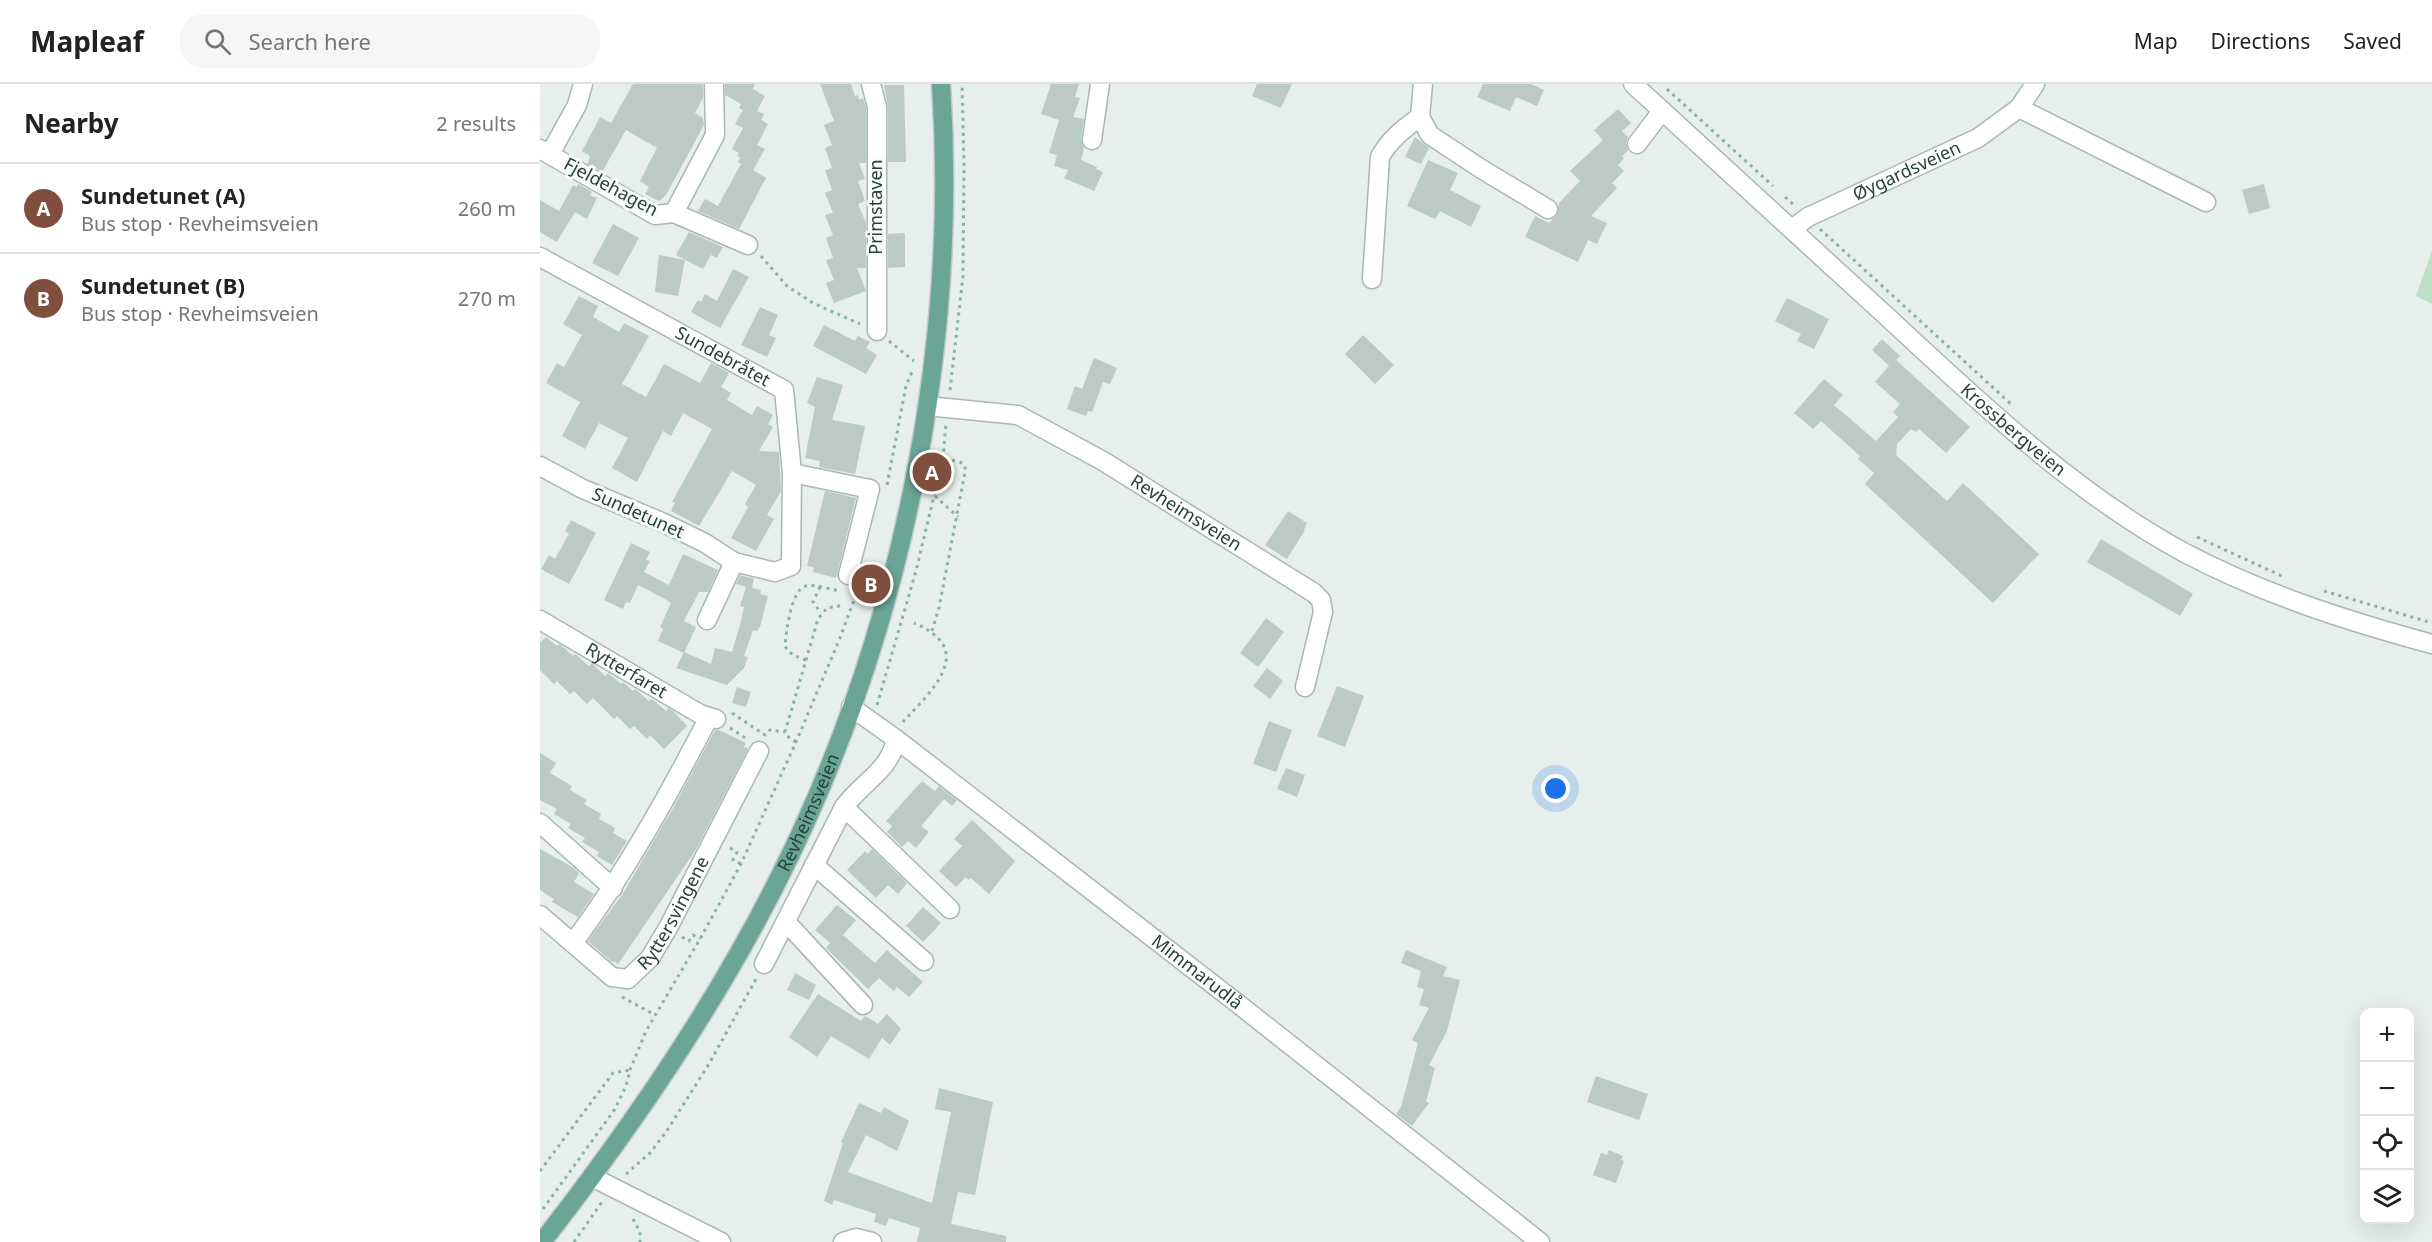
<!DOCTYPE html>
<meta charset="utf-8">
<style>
body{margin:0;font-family:"Noto Sans",sans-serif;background:#f6f6f6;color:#222}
.controls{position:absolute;right:18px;bottom:18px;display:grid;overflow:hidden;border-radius:12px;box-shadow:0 6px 24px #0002}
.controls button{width:54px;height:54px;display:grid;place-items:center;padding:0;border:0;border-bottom:2px solid #e0e0e0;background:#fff;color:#222;font:30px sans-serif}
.you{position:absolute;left:1016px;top:705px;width:21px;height:21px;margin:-15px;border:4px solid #fff;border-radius:50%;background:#1a73e8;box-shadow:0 0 0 9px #1a73e833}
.badge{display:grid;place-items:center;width:39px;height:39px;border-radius:50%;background:#804e3d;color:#fff;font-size:20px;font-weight:700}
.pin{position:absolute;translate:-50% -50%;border:3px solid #fff;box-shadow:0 2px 6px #0006}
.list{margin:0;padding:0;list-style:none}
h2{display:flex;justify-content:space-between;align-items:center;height:78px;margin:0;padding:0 24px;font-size:26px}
h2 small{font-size:20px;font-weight:400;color:#767676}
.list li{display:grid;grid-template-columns:39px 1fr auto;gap:18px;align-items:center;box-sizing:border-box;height:90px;padding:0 24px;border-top:2px solid #e0e0e0}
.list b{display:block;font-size:22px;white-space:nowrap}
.list p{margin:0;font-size:20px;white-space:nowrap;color:#767676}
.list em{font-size:20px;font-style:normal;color:#767676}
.icon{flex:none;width:33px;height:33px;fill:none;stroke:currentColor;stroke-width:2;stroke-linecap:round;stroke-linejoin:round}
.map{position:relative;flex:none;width:1892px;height:1158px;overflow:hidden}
header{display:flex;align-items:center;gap:36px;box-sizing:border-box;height:84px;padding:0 30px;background:#fff;border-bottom:2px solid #e0e0e0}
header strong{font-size:28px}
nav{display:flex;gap:33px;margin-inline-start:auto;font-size:21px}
.search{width:420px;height:54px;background:#f6f6f6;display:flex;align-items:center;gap:15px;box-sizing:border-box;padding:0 21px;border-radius:24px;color:#767676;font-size:22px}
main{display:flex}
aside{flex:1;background:#fff}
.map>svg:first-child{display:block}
.green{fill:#bfe0c8}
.building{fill:#bbcac4}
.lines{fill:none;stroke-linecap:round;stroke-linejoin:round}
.minor-casing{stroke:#a8b8b2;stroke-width:21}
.major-casing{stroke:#c2cac8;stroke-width:21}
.path{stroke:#86b3a5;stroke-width:3;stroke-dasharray:3 4.5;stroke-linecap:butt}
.minor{stroke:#fff;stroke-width:18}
.major{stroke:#6aa596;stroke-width:18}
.labels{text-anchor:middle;stroke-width:6;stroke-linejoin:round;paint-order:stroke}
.street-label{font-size:18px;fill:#24423a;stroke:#f7fbf9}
</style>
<header>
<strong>Mapleaf</strong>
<div class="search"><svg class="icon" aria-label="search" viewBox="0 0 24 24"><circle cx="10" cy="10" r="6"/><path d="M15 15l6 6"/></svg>Search here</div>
<nav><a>Map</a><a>Directions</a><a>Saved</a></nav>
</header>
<main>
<aside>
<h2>Nearby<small>2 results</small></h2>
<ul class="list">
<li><span class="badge">A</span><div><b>Sundetunet (A)</b><p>Bus stop · Revheimsveien</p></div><em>260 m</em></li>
<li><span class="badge">B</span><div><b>Sundetunet (B)</b><p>Bus stop · Revheimsveien</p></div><em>270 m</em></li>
</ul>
</aside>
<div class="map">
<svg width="1892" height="1158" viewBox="0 0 1892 1158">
<rect width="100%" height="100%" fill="#e6efeb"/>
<polygon class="green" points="1892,167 1892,220 1876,212"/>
<g class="building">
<polygon points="93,0 163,0 163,14 155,29 163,34 164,41 126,111 119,117 105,110 109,103 100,97 117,64 86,46 62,88 48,80 50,72 42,67 60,33 71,39"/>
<polygon points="185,0 215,0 213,5 225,12 217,27 224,30 221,36 228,40 217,61 225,65 213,86 226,94 199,145 158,127 165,115 178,122 201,80 198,78 200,73 197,72 199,69 192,65 203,44 195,40 203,26 199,24 201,20 185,11"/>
<polygon points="280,0 311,0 315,12 318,11 319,16 323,14 326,24 326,79 319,79 325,95 318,97 325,117 318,120 326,139 326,184 317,184 326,207 294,219 286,199 294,196 286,176 293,174 286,154 293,151 285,131 293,129 285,109 292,106 285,86 292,84 285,64 292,61 284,41 294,37"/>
<polygon points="511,0 539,0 535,13 540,14 533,33 544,35 541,55 544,64 541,76 557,83 556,85 563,88 554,107 524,94 528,86 514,82 517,71 509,69 519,36 501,30"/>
<polygon points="717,0 752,0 741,24 712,12"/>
<polygon points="943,0 991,0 1004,6 997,22 976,13 970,27 937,13"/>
<polygon points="344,1 364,1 366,78 348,78 348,23"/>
<polygon points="1078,25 1091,39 1082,47 1088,53 1086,59 1088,66 1082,72 1084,74 1078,81 1084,87 1072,99 1077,104 1051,132 1067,139 1057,160 1048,156 1038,178 985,153 995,132 1009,139 1017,131 1019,119 1040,97 1030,87 1063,56 1054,46"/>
<polygon points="875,53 889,64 881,80 865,73"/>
<polygon points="888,76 918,89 910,106 941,122 931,143 900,127 895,135 867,122"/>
<polygon points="38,100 52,108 50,111 57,114 47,135 35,128 17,158 0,148 0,116 19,127 33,101 37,103"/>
<polygon points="1724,100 1730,124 1709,130 1702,106"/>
<polygon points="73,140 99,154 78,192 52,179"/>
<polygon points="149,148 183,163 177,174 171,171 163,185 136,171"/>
<polygon points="365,149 365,183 348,184 348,150"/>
<polygon points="119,171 145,176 138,212 115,208"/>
<polygon points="193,185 209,193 180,244 151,228 158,216 161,218 165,210 177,217"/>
<polygon points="39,212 58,222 53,233 79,248 84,239 109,252 82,300 106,313 124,280 160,299 171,279 189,289 181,303 191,309 187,316 212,331 217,322 233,331 228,340 233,343 219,367 239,368 241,407 227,431 234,435 216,467 191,454 208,423 205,420 216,401 192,387 159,442 131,427 135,419 132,418 172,345 143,329 131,352 123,347 97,398 72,384 88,354 59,339 45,365 22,352 40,318 6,299 17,279 24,283 42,251 23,240"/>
<polygon points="1247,214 1289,235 1274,265 1257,257 1261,250 1235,237"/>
<polygon points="220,223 238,231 229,251 236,254 227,273 201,261"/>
<polygon points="284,241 315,257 318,252 330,258 326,264 337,271 326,290 273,262"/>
<polygon points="823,251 854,281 835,300 805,270"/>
<polygon points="1342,255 1360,272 1356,276 1430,343 1406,369 1379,345 1376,348 1371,345 1357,360 1356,371 1407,417 1423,399 1499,470 1453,519 1325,400 1334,389 1318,375 1320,372 1281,337 1273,345 1254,329 1284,295 1303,311 1294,321 1336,357 1358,333 1353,328 1360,320 1335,298 1349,282 1332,266"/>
<polygon points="554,274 577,284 570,300 563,298 552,328 548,327 546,332 527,325 535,302 542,305"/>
<polygon points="277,293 303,301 292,336 325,342 315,390 279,383 280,377 265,374 275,323 267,319"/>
<polygon points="285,407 316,414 296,494 273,488 274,483 267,482"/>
<polygon points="748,427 767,439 764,445 765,446 747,475 725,461"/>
<polygon points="31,436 56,449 29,500 1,485 9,471 15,475 29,450 25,447"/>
<polygon points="1561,455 1653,510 1640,532 1547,478"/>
<polygon points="91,459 110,468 106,476 110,477 104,488 129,501 143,470 178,486 168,508 159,508 144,537 156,543 144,569 118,557 123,545 120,543 131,519 125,515 98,501 90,519 86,518 83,525 64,516"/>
<polygon points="200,491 214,495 212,504 221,506 220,510 228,512 220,543 217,547 213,546 204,572 208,573 204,584 187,601 136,584 144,568 171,580 175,564 192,568 201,537 204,523 200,522 206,503 196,500"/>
<polygon points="726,534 744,548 718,583 700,569"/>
<polygon points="6,553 17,562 19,560 23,563 33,572 35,570 49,582 52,579 65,592 68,589 81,600 83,598 93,607 95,605 109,617 112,615 126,627 128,624 133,627 147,642 124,665 110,651 107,655 94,642 90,645 77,632 74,635 53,614 47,620 34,607 30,610 17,597 14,600 0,586 0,559"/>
<polygon points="727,584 743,597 730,615 713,602"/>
<polygon points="797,602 824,612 805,663 777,652"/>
<polygon points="197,603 211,608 206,623 192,619"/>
<polygon points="729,637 752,646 736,688 713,680"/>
<polygon points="175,646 179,646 206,659 204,663 208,665 155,767 78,880 74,877 72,878 48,857 82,811 132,726"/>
<polygon points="0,669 16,679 10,689 32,702 30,706 47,716 44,720 61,730 59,735 75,744 73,749 87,757 72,781 57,772 59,768 42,758 45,754 28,744 31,740 14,730 17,725 0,716"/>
<polygon points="746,684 765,691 757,713 737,705"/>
<polygon points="382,697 395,707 399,702 417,716 412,722 396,708 404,715 381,742 389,748 376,764 368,757 362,763 347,748 352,742 346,737"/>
<polygon points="432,736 475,777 449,810 431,794 428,796 426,793 416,803 399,787 422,762 414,755"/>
<polygon points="0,765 34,784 39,789 34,798 54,810 38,833 12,818 14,815 0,806"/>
<polygon points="332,765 367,799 358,810 348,801 336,814 307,786 325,767 328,770"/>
<polygon points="297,821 316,836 303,851 335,879 347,866 383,898 369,913 357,903 354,907 339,894 328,905 286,864 290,859 275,846"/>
<polygon points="383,823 401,839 383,858 366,842"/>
<polygon points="866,866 907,883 903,892 920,896 907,947 889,981 895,984 886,1018 889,1019 872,1042 856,1030 861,1023 878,959 872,956 889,924 879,921 884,905 877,903 881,887 861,879"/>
<polygon points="255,889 276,901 269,916 247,906"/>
<polygon points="278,910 321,937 325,932 338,940 347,930 361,945 350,961 342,954 329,975 291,952 277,973 249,953"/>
<polygon points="1056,992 1108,1010 1099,1036 1047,1018"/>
<polygon points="399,1004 453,1018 435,1111 418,1108 411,1140 466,1152 466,1158 377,1158 380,1144 349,1134 346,1142 334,1138 336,1130 294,1116 292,1121 284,1117 303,1059 301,1058 319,1019 341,1029 344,1023 369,1037 357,1067 326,1051 308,1088 392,1119 411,1028 395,1025"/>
<polygon points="1069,1066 1083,1072 1081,1076 1084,1077 1076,1099 1053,1091 1061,1069 1067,1071"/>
</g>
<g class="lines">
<defs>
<g id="minor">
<polyline points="331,0 337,23 337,247"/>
<polyline points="883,0 880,33 890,51 943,86 1008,125"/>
<path id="s1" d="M1093,0c83,77 166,152 249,228 94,87 190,180 303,241 78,41 162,68 247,91"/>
<polyline points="1479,24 1666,118"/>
<polyline points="552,56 560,0"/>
<polyline points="1097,60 1122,27"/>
<polyline points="0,65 115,131 134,129 208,161"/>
<polyline points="10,70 37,21 43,0"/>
<polyline points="134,129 175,51 174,0"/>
<path id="s2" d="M1252,145l16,-12 170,-79 41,-30 16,-24"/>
<path id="s3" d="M0,173l244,133 8,83 -1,93 -16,6 -41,-10 -29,-19 -41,-20 -81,-34 -43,-23"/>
<path d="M832,195l8,-122c9,-17 24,-29 40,-40"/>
<path id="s4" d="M387,322l91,9 85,46 211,132 7,7 2,12 -18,75"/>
<polyline points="252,389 330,405 308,491"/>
<path id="s5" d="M0,536l160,94 16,5"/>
<polyline points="167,536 194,478"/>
<path id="s6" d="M311,623l45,32 341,264 303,239"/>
<polyline points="304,723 410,825"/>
<polyline points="0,739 73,804"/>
<polyline points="274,781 384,877"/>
<path id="s7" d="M0,831l72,62 16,2 22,-21 18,-30 91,-177"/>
<polyline points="247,839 323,921"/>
<path d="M33,859c53,-71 95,-147 136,-226"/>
<path d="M224,880l80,-157c18,-25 46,-36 52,-68"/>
<polyline points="52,1093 181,1158"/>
<polyline points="303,1158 316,1154 332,1158"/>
</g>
<g id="major">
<path id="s8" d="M2,1158c89,-114 172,-234 237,-364 121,-241 180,-525 162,-794"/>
</g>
</defs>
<use href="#minor" class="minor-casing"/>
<use href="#major" class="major-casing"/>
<g class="path">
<polyline points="1127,5 1233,102"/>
<polyline points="1245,113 1255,122"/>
<polyline points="1280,145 1472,321"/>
<polyline points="221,172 247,202 273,219 320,240"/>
<polyline points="349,257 374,277"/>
<polyline points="410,306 423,192 424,79 422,0"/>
<polyline points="347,401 366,302 373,285"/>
<polyline points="395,412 418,433"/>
<polyline points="1657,453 1744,493"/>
<polyline points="280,503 273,518 281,529"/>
<polyline points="1784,507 1892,539"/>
<polyline points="392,547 399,524 425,388 425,382 420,378 403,374"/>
<path d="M266,576c-9,-3 -16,-5 -21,-14 1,-13 6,-57 21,-60 10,-2 23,3 33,5"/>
<polyline points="337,621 376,487 403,374 406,340"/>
<polyline points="192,629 225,651 230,646 245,648"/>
<path d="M363,638c29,-32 75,-72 11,-99"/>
<polyline points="190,644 207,655"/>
<polyline points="256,658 247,652 245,648 278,535 287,524 304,521"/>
<polyline points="190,764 197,768 193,776 201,780"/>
<polyline points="142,853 149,857 153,851 160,855"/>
<polyline points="82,913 115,931"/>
<polyline points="0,1087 73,989 90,986"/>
<polyline points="86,1090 110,1069 126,1048 169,980 216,895"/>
<polyline points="3,1125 75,1025 86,1002 90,986 106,947 160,855 201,780 256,658 300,554 318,505"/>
<polyline points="93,1135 100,1148 100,1158"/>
<polyline points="34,1158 62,1118"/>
</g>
<use href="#minor" class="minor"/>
<use href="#major" class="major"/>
</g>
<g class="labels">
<g class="street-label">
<text dy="6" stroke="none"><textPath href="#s2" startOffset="129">Øygardsveien</textPath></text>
<text transform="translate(71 103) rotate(28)" y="6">Fjeldehagen</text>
<text transform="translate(336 123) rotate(-90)" y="6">Primstaven</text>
<text dy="6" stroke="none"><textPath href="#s3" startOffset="208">Sundebråtet</textPath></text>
<text dy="6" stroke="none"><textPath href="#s1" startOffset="514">Krossbergveien</textPath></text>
<text transform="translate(98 429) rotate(24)" y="6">Sundetunet</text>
<text dy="6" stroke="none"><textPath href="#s4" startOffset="286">Revheimsveien</textPath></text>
<text dy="6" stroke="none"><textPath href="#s5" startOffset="100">Rytterfaret</textPath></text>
<text dy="6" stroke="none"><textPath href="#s8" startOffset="507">Revheimsveien</textPath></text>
<text dy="6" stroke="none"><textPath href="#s7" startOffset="192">Ryttersvingene</textPath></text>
<text dy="6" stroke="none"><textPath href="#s6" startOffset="436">Mimmarudlå</textPath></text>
</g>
</g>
</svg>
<div class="controls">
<button>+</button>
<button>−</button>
<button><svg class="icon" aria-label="locate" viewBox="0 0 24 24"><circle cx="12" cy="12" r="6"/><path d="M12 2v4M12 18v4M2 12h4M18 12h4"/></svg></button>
<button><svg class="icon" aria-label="layers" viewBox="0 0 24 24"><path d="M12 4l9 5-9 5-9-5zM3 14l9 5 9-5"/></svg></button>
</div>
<div class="you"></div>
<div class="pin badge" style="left:392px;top:388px">A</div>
<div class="pin badge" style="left:331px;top:500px">B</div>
</div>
</main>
